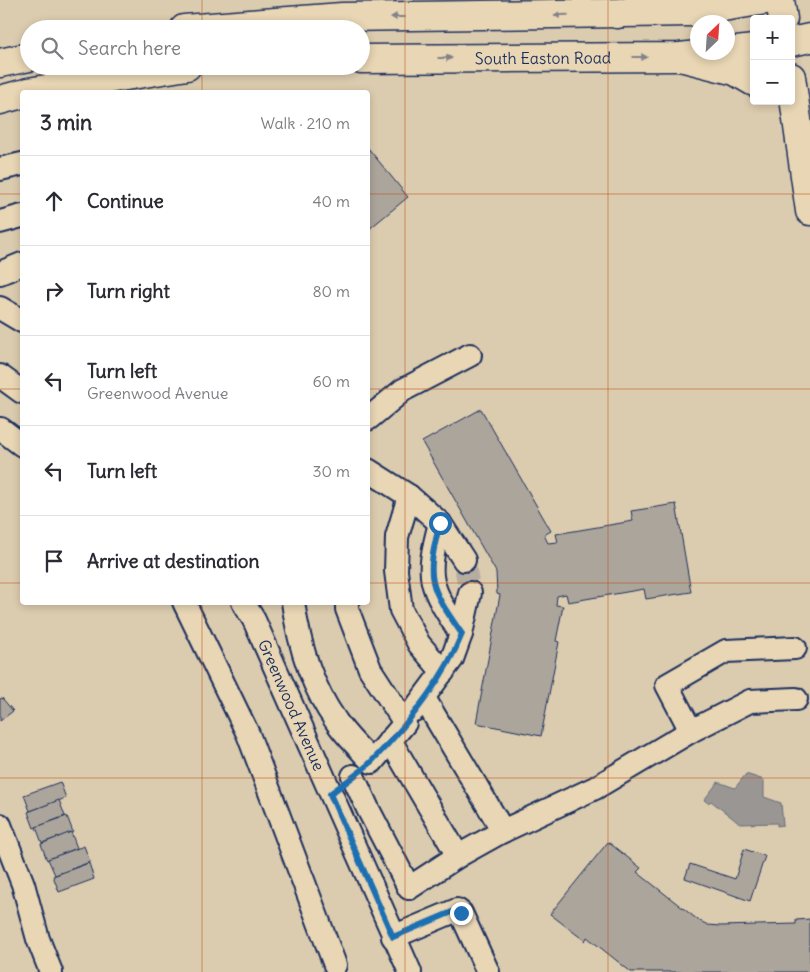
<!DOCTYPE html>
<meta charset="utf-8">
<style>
body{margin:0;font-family:Delius,sans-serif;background:#f7f7f7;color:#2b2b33}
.controls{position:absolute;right:15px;top:15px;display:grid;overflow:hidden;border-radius:5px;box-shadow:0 2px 8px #0003}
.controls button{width:45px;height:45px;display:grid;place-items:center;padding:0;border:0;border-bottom:1px solid #e1e1e2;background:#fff;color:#2b2b33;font:25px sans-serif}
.compass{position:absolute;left:690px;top:15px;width:45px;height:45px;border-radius:50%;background:#fff;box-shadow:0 2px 8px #0003;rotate:25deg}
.stop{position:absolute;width:15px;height:15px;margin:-11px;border:4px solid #1f6fb2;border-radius:50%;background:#fff}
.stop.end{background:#1f6fb2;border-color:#fff;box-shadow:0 1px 5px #0008}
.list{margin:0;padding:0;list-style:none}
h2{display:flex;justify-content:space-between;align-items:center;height:65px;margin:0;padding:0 20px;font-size:21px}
h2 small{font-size:16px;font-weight:400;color:#7c7c81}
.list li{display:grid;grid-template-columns:32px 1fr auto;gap:15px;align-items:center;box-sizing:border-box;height:90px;padding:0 20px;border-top:1px solid #e1e1e2}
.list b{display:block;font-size:19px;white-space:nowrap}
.list p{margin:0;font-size:16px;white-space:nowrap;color:#7c7c81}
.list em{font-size:16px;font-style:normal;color:#7c7c81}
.icon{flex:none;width:28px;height:28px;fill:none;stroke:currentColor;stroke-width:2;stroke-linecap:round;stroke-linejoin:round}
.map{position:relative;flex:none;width:810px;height:972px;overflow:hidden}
.search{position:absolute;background:#fff;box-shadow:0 2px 8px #0003;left:20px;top:20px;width:350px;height:55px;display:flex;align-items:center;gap:12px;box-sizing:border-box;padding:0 18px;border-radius:28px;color:#7c7c81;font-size:19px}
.panel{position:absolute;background:#fff;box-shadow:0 2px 8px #0003;left:20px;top:90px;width:350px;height:515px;border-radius:5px}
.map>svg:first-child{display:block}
.water{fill:#999693;stroke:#676d7e}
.building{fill:#aca59b;stroke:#1b2f5e}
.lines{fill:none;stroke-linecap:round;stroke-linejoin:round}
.minor-tunnel{stroke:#b5ad9f;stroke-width:22;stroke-dasharray:22 11;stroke-linecap:butt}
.minor-casing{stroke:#1b2f5e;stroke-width:26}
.major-casing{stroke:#1b2f5e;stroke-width:31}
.highway-casing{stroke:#1b2f5e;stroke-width:31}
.minor{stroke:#e8d6b4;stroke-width:22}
.major{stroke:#e8d6b4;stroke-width:28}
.highway{stroke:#e8d6b4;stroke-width:28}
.oneway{fill:#828289}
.route{stroke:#1f6fb2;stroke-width:6}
.grid{fill:none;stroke:#bf511c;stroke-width:1;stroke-opacity:0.55}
.labels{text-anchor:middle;stroke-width:4;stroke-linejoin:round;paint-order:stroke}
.street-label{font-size:16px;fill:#1b2f5e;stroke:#e8d6b4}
</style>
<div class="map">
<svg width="810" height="972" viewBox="0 0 810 972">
<rect width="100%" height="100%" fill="#dcccaf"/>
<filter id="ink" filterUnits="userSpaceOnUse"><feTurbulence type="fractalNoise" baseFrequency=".02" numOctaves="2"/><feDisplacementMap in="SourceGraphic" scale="10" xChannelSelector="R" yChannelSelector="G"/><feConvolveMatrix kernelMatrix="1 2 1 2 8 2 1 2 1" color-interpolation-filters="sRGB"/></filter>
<g filter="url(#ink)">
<polygon class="water" points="746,774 764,780 764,797 781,803 783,825 777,826 777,823 740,824 711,801 708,803 704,800 718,782 735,788"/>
<g class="building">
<polygon points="368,148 408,197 368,230"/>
<polygon points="481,409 551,531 544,535 548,543 558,542 556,534 633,521 631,511 676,504 691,592 646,599 644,589 568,602 566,594 557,596 556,605 563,606 556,641 559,642 541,736 476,723 500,595 497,594 496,572 422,442"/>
<polygon points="2,698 13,711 0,721 0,699"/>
<polygon points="60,782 66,798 30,811 24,795"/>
<polygon points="59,800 65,816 34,828 28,812"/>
<polygon points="67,816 73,832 42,843 36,827"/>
<polygon points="71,832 77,848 47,860 41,844"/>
<polygon points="608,842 641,868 637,872 698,920 708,925 720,926 796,924 796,920 810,919 810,972 631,972 587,937 585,941 550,914"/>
<polygon points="84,846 90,862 55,875 48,859"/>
<polygon points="744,849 765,856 750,901 685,878 690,864 735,879"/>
<polygon points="89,863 94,879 59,892 53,876"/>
</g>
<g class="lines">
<polyline class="minor-tunnel" points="464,560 470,593"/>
<defs>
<g id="minor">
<polyline points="0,169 22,164"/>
<polyline points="0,222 22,216"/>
<polyline points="0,273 22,264"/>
<polyline points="0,308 22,321"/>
<polyline points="0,376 22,392"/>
<polyline points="368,419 403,390 470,355"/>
<polyline points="1,429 22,445"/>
<polyline points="368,470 409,496 440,523 464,560"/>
<polyline points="409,496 397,537 396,571 401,610 419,644 443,672"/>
<path d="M440,523c-15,57 -11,62 21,111"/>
<polyline points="184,602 248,734 335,965"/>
<path id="s1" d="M243,602l11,18 156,352"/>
<path d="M293,602c6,43 18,84 43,119 10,15 24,28 36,41l33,-39 -35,-54 -23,-60v-7"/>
<polyline points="424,698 503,831"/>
<polyline points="414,710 452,659 461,634 470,593"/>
<polyline points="691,731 667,685 726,651 795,648"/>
<polyline points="353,776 368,809 409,888 458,856 390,740"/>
<polyline points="0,825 23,884 38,939 51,972"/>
<polyline points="458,856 503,831 595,788 691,731 750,701 796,699"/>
<polyline points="393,937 457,910 461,913 488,972"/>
</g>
<g id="major">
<polyline points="780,0 783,19"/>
<polyline points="184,29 342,17 692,12 766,0"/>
<polyline points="791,42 810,38"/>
<polyline points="728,52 754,49"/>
<path id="s2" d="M361,59l319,-2 45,-5"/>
<polyline points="0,63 29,57"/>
<polyline points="28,92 187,66"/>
<polyline points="0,100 22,94"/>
</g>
<g id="highway">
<polyline points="617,14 668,0"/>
<polyline points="680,57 735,71 754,82"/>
<polyline points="791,77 810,211"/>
</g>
</defs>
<use href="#minor" class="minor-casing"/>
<use href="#major" class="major-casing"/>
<use href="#highway" class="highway-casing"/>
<use href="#minor" class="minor"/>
<use href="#major" class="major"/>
<use href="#highway" class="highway"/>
</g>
<defs><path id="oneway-solid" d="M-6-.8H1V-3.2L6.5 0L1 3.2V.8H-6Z" transform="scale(1.25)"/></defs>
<g class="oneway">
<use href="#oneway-solid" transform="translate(561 15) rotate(179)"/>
<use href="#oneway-solid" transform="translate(398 17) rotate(180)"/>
<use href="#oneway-solid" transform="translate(640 57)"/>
<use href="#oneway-solid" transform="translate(445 58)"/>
</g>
</g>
<g class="lines" filter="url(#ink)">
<path class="route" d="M440,523c-15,57 -11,63 22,111 -18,45 -56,92 -90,127 -12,12 -28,22 -42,33l63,143 59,-25 5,-2 4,3"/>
</g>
<path class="grid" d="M202,0v29M405,0v972M608,0v972M202,66v26M0,194h22M368,194h442M0,389h22M368,389h442M0,583h22M368,583h442M202,602v370M0,778h810"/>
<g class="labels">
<g class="street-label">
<text dy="6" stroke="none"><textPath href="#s2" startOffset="182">South Easton Road</textPath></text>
<text dy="6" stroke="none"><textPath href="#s1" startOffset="114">Greenwood Avenue</textPath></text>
</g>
</g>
</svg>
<div class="controls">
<button>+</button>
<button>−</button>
</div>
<svg class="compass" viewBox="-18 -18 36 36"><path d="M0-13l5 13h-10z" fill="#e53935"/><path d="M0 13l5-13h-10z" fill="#7c7c81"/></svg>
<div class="stop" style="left:440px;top:523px"></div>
<div class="stop end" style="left:461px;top:913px"></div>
<div class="search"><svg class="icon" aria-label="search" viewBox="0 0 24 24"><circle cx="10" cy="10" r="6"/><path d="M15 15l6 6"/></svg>Search here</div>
<section class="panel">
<h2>3 min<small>Walk · 210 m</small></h2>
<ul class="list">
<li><svg class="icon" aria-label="ahead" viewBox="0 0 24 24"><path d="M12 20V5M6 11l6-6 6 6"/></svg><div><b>Continue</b></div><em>40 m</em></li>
<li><svg class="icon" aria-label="right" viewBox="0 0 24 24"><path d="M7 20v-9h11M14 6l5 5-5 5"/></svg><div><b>Turn right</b></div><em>80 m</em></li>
<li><svg class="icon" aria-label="left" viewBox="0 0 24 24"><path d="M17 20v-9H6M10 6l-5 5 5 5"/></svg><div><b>Turn left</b><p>Greenwood Avenue</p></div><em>60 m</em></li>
<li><svg class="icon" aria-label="left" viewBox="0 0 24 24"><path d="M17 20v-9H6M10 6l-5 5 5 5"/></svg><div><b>Turn left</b></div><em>30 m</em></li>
<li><svg class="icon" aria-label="arrive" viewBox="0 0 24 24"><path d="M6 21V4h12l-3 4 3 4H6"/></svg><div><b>Arrive at destination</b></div></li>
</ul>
</section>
</div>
